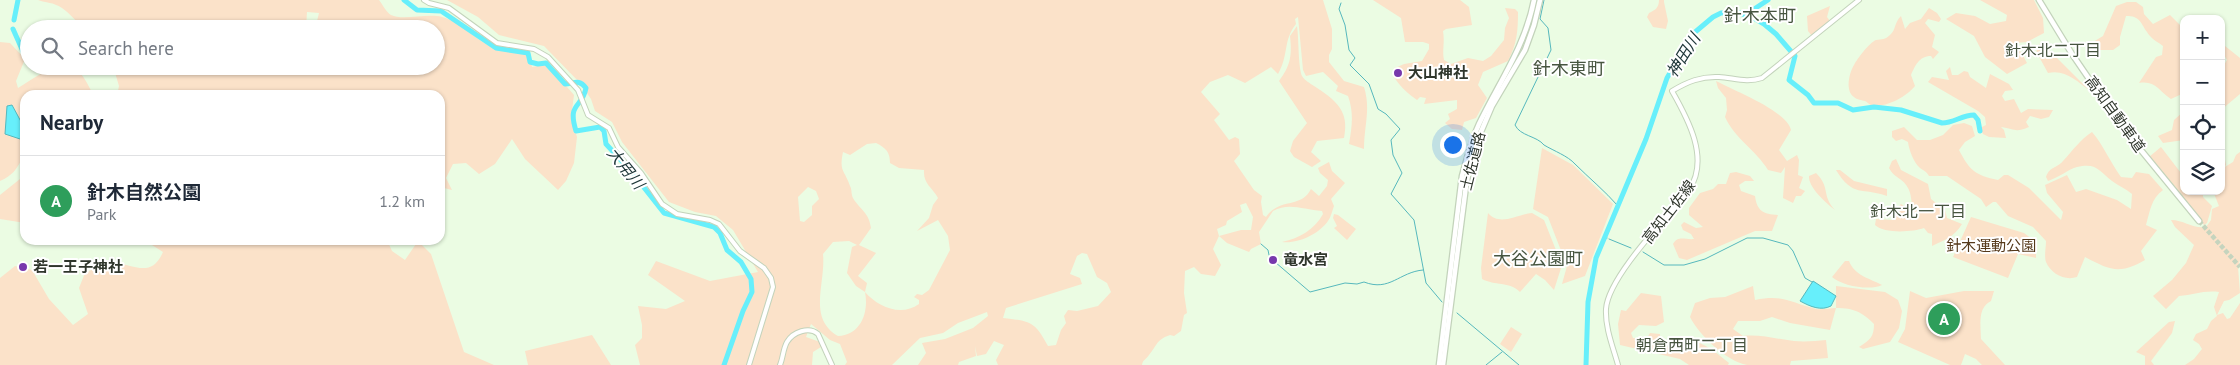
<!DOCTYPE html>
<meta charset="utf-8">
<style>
body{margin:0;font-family:"PT Sans","Noto Sans JP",sans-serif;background:#f6f6f7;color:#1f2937}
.controls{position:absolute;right:15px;top:15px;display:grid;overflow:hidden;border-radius:10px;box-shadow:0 1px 4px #0004}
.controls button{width:45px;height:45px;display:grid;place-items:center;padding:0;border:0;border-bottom:1px solid #e0e1e3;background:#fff;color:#1f2937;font:25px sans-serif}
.you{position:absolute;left:1452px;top:144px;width:18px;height:18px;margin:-12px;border:4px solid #fff;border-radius:50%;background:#1a73e8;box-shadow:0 0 0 8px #1a73e833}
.badge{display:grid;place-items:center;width:32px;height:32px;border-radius:50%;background:#0b8043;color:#fff;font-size:16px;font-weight:700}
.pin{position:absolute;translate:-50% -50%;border:2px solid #fff;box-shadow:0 1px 5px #0006}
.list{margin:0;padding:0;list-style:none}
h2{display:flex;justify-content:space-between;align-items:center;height:65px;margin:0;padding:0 20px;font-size:21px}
h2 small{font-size:16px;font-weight:400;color:#747a83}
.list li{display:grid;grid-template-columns:32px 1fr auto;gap:15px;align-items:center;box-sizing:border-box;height:90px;padding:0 20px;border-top:1px solid #e0e1e3}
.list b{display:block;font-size:19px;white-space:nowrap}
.list p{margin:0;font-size:16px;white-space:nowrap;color:#747a83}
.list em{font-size:16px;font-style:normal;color:#747a83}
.icon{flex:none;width:28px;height:28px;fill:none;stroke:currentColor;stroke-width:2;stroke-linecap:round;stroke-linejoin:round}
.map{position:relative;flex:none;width:2240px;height:365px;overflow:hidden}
.search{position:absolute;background:#fff;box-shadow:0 1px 4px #0004;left:20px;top:20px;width:425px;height:55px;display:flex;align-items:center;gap:12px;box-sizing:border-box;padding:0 18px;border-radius:28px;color:#747a83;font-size:19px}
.panel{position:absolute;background:#fff;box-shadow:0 1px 4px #0004;left:20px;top:90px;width:425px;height:155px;border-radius:15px}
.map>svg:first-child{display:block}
.green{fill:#fbe2c9;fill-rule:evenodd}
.water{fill:#67effb;stroke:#56b8bd}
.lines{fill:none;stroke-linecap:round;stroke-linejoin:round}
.stream{stroke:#56b8bd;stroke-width:1}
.river{stroke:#67effb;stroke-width:5}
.highway-tunnel{stroke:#c5d4be;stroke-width:4.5;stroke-dasharray:4.5 2;stroke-linecap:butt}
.major-casing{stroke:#c3d3bb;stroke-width:6}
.highway-casing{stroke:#c3d3bb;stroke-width:7}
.major{stroke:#fff;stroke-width:4}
.highway{stroke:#fff;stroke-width:4.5}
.poi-dot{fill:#7738ac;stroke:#fff;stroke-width:2}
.labels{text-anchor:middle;stroke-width:4;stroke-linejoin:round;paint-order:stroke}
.poi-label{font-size:15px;font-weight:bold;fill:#2f362c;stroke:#fff;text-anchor:start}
.street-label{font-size:15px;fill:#2f362c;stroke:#fff}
.park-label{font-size:15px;fill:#55391b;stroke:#fff}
.neighbourhood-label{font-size:16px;fill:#475540;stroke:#fff}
.water-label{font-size:16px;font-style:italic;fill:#20383a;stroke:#fff}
.quarter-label{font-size:18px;fill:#475540;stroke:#fff}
</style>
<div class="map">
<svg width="2240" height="365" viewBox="0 0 2240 365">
<rect width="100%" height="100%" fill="#ebfce3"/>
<g class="green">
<path d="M38,0h341c4,5 7,12 12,15 12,6 36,-2 51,2 20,5 32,22 50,30 11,5 26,6 38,6l2,14 15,-3 27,31 -3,23 6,19 -3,26 -8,18 -8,9 -33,-31 -13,-20 -17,25 -16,10 -13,-11 -13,1 -7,14 6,12 -12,-3v-92h-323l2,-9 -6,-20h323v-37h-121l4,-16 -12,-1 -1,17h-218c-11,-5 -17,-15 -26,-21 -9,-6 -16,-5 -24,-8z"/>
<path d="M447,0h876l9,29v20l-3,6v7l15,19 20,6c7,22 0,39 0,62l-15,-5c3,-18 5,-31 -1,-48l-12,-5 2,-5 -15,-14 -17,4 -3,-6 -5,-53 -3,2 1,5c-13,16 -7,31 -18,50l-7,-7 -26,16 -17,-8 -18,7 -9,10 19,22 -6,6 15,20 6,-3 4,2 1,15 -6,7 20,29 8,6 -1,6 2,13 3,2c14,-20 35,-8 45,-28l8,7 8,-10 1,-6 -8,-7 -2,-5 11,-6 3,9 13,12 -14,16 3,7c-2,5 -3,11 -6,15 -9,13 -30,23 -46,21 18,-4 32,-12 41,-28l-1,-3c-18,-1 -33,-9 -49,0l-14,21 2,12 -10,5 -2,3 -22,-9 -8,-7 -6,13 8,16 -6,11 -14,-2 -7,-7 -9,4 -1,22 3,20 -3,2 -3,16 -7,5 -4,-1c-14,5 -12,9 -21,20 -3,5 -6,4 -7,10h-144l-2,-5 8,-15 -10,-4 -8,13 -9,2 -2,-10 1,10 -17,6 -1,3h-40l8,-12 -4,-10 23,-4 28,-11 15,-12 -1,-4 -29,11 -15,10 -23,5 -28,27h-47l2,-3 -7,-18 -10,-4 -19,-16 -5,13 14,5 1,5 -8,5 -1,13h-172l-5,-20 7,-7v-13l-4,-19 28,3 19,-8 -37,-26 8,-14 54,20 48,-9 -25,-42 -17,-14 -21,-4 -26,-10 -47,-60 -10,-20 -17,-11 -4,-12 -11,-16 -36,-37 -45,-11 -21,-18zM876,143c10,5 14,9 14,20l9,5 25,2c-1,14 8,17 14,28l-5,7 -4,13 -12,13 21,-11 10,16 2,14 -21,40 -7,5 -5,-1 -3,3 5,3v4c-18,13 -41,3 -54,-12l2,-9 -9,-7 18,-23 -17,-8 12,-17c-2,-16 -11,-18 -18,-30 -2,-4 -1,-9 -3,-12 -6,-17 -11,-14 -7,-34l7,3 17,-11zM808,187l8,4 3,8 -7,7v9l-8,7 -4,-1 -2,-24zM1246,203l7,14 -2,13h-10l-22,6 -2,-7 9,-4 1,-4 15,-9 -2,-7zM849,241l8,4 -5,2 -5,26 9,13 9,6c4,20 -4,43 -27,44 -31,-18 -12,-53 -15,-82l10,-12zM1082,253l5,1 10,23 10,6 4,9 -13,14 -21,5 -9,-1 -4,6 2,7 -5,7 -5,15 -8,1c-13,-24 -17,-25 -45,-28l3,-10 76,-24 -2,-6 -10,-4 7,-18z"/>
<path d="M1373,0h87l9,7 3,18 -26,4 -3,2c2,12 -1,19 1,29l7,4 17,-6 15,3 8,-5 13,-16 1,-12 4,-10 -4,-10 10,1 3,3c0,19 -1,32 -10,49l-25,11 -5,13 9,13 -11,20 -12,4 -2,8 -10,-1 -7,-6 5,-4 -2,-5 9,-5v-9l-33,4 2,-6 -6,-1 -3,3c-10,-7 -17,-14 -24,-24l2,-8 9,-4 18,-3 7,-12v-5l-6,-2h-18l-4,-24z"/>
<path d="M1659,0h5v2l4,19 -2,8 -13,-2 -6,-10 2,-4c6,-3 10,-5 10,-13z"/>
<polygon points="1980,0 2034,0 2043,18 2044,33 2027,42 2016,43 2015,48 2021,52 2027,63 2007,74 1985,57 1974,36 1946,19 1956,13 1975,16 1990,24 2006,21 2007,15"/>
<path d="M2127,2h9l7,5 1,7 9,10 17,-9 14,14v64l-13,6c-12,-8 -16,-19 -32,-16l17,-26 6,-2 1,-9c-5,-4 -12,-7 -16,-14 -7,-10 -7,-16 -21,-16l-6,21v8l-7,5h-16l-4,-8 10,-6 13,-30z"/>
<polygon points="1830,6 1827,17 1830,21 1812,36 1808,31 1807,16"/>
<path d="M1929,8l8,5 4,6 -2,3 -11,-3 -3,4 10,12 -3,12 7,5 -6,7 -2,-3c-12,0 -16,10 -20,19l4,11c-9,11 -27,20 -40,20 -5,0 -6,-3 -10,-5 -3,-1 -8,-1 -11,-4 -9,-6 -5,-24 0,-32 3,-6 16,-23 22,-25 6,-1 9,0 14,-5 6,-5 4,-12 11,-19l4,13 5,-6 11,-4z"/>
<path d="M1297,26c2,13 1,40 5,50 3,5 8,7 12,10 21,14 36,24 30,52l-27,3 -6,11 10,9 -9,6 -18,-10 -4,-6 3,-10 14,-18 -28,-42c12,-16 13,-26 11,-45z"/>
<path d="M0,42l10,1 15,16 -9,22 2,7c17,-10 42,-31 61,-16 6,5 10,16 15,23h-69v63l-2,-1c-6,12 -11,19 -23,24z"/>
<path d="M2042,43l48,48c-13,-10 -25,-22 -42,-18l-11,-20 -1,-7z"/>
<polygon points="2225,46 2240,58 2240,94 2221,110 2221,70 2227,60 2223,53"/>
<path d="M1950,67l2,8h6l6,-4 4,1 2,5 16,11 4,-14 19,10 4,6 -8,1 -3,5 3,5 9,-2 7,14 7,-4 25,1 -4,7 -8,2 -11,-3 -4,6 3,5c-14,6 -14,2 -28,0l3,3 2,8 -17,-1 -6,-3 -3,-6 6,-3 -1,-8 -7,-6 -50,-29 4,-5 17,3 -3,-9z"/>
<path d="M1716,81c17,9 71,30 75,49l-12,20 8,11 10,-6 2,5 -1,15 5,2 -4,11 6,3 -4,5h-5l-3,7 -10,-5 2,-31 -4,6 -13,-3c-12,-20 -33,-31 -43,-53l2,-7 -1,-12 -8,-10z"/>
<polygon points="2184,111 2184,140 2163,143 2158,136 2172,130 2174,120"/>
<path d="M1964,123l8,3 3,10 -10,6 -6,8c11,21 16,25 39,30l6,-5h4l21,13 32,32 2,-8 -16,-19 -2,-8 22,-10 9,17 10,-3 31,11 14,9 1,-15c-6,-5 -13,-8 -20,-13 -12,-9 -15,-19 -35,-14 -8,2 -19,11 -29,14l-2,-4c4,-11 10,-8 17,-16 10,-11 17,-21 29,-29 12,14 18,30 29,45l11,1 4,-6 13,2 14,16c-12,9 -13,21 -17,35l11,5 -16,21 4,9c-26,15 -35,10 -60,-3l-8,20c-12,4 -26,-3 -31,-15 -2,-6 0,-15 0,-21l-13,-14 -25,-11 -12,-14h-3l-7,5 -5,-8 -34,-23h-18c-3,-5 -5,-5 -9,-8 -6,-5 -11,-18 -12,-26l-6,-3 -6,2 -4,-4v-6l12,-4 13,13h13l13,-5 10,-10z"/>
<polygon points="2161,147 2184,177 2184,191 2203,191 2203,197 2212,206 2207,223 2204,225 2149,157"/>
<polygon points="1542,148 1573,165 1613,204 1585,276 1562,284 1567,266 1548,217 1533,209"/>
<path d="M2240,152v108l-2,7 2,26 -11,7 -5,1 -7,14 6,-2 4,6 3,-1 10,-15v62h-55l9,-6 8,-10 -3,-5 -6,-4 3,-6 11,-5 4,-8 6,-5 -3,-9 5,-15c-15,-2 -26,3 -40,4l-13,13 -13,-13 19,-16 14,-17 8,-18 -19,-18 -4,-7c13,0 22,9 35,7l5,-7 1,-11 7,-3 -6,-15h8v-27l4,-4 1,5 -3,3 10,-6 3,-7z"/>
<path d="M1896,159l5,11 27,14 3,15 14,11 2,8 15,6c-8,13 -17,16 -30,22v-12l-4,-1 -4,-5c-11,4 -40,6 -49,-3l1,-6 17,1 3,-11 5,-5 8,5 3,-5c-1,-5 -1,-11 -4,-16 -4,-9 -15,-11 -19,-20l3,-7z"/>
<path d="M1836,170h4l14,11 33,8v7c-25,-9 -34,2 -51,-26z"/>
<path d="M1736,172l14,4 4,5h-9l-6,4 2,6 14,5c2,15 8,18 23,19l-6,16h-17l-68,29 -8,-2 -6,-14c5,-9 12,-4 21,-5l-3,-5 -8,-4 -2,-5 3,-3 12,6 7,-1 -14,-12v-7l11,-15 13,-4 5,-5h8l4,-11z"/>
<path d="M1816,173c15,15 5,22 19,37 -9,-7 -27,-23 -26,-34z"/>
<polygon points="25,175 25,223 0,219 0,195"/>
<path d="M1488,213c12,14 29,1 44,0l12,7 18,45 -8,25 -9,-10 -9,-6 -16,18c-11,-11 -25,-6 -38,-13l-1,-11z"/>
<polygon points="1334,214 1338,215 1356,229 1347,240 1334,228 1337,226 1333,218"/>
<polygon points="1971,217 2024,233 2036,242 2036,258 2018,254 2008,278 1953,257"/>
<path d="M144,240h243l5,11 13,9 13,-19 13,13 33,98 30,13h-494v-87l15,-12 17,4 17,29 24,26 15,-11 -9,-26 6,-15c7,-3 18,-10 26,-10 22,0 40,17 52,-11z"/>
<path d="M1845,261h4c6,15 20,17 33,24 -12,6 -40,1 -50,-8z"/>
<path d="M1753,286l2,14c29,-6 36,3 61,9 6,1 14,-1 20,-1v-22l49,6 13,8 4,11 -3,17 -9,14 -27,7 -4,-2c11,-7 15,-10 15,-23 -12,-12 -20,-16 -38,-16l-6,22 -40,-7 -18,-6 -12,4h-22l-5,8 10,7c17,-2 33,3 51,5 11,1 22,0 32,-1l2,18 -37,3 -1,4c-14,0 -30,0 -43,0 -21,-4 -48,-30 -57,-48l5,-14 15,-5 15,-1z"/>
<path d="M1910,291l16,7 38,-7h30l-3,10c-14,7 -10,24 -10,38l24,26h-23l-6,-6 -11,-5 -4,11h-11l-52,-23 7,-13z"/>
<path d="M1641,293l20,3 3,26 -8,4 -17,-1 -8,8 2,5 13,2 4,-7 10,1v11l11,2c23,-15 39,1 58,16l-1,2h-39l-9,-6 -60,-14 -2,-21 3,-14 5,1z"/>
<polygon points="2175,321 2172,333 2151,361 2154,365 2145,365 2145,356 2136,352 2169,322"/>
<polygon points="1511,327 1522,334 1511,352 1500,344"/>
<polygon points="592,335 611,365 528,365 525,351"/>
</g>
<g class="water">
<polygon points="12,105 25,129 25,144 20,139 5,134 7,106"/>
<path d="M1813,281l23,15 -5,10c-10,5 -20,1 -31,-5z"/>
</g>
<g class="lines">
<g class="stream">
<path d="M1544,0l-4,19 8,9 3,22 -36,75c5,11 22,11 29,20 10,6 24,11 31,19 14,14 30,27 43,42"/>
<polyline points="1341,3 1339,9 1345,25 1349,50 1355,58 1350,65 1369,84 1378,109 1386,114 1400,129 1391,140 1393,155 1402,173 1391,194 1414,220 1426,283 1442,302"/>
<polyline points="1605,238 1607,238"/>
<polyline points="1609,239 1631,248"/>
<polyline points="1261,244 1268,250 1269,255"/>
<polyline points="1643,252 1664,265 1684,265 1705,259 1747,238 1763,238 1788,245 1793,251 1805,278 1812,282"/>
<path d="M1272,256l3,6 35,30 35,-9 12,1 7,-2c26,10 35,-10 59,-12"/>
<polyline points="1457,313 1519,365"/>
<polyline points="1486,365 1502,352"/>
</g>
<g class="river">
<path d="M404,0l13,10 24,1 55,37 32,5 2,9 8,2 8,-1 19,21c10,-1 14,-5 21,4 -4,21 -19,14 -10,43l24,-4 4,4 2,13 25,27 33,42 50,14 6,6 7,17 14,12 10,17 1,13 -9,19 -19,54"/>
<polyline points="1745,15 1768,0"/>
<polyline points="14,20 18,0"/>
<polyline points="13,29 25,56 29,58"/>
<path d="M1586,365l2,-63 8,-44 50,-119 21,-61 21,-36 6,-9 19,-16 8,-4 15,-1 16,5 12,7 12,10 19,22 -6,24 19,15 6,8h24l15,7 21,-3 27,3 41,13c12,0 20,-8 32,-8l4,5 2,11"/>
</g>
<polyline class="highway-tunnel" points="2199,221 2240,267"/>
<defs>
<g id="major">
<polyline points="424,0 429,3 449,8 497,43 534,49 548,57 578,90 588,115 609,128 618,147 641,173 662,204 677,214 710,220 719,224 740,251 764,268 771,278 773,287 749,365"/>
<path d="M780,365c3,-7 3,-16 7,-23 6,-10 22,-16 31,-8l14,31"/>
<path d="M1618,365c-5,-18 -13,-37 -12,-56 2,-32 62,-93 83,-119 21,-31 -1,-71 -17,-99 15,-9 29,-15 47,-14 15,1 28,6 43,1l97,-78"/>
</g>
<g id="highway">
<polyline points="2039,0 2072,54 2122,127 2199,221"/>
<path d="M1439,365l23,-189c5,-18 9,-35 17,-52 20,-42 46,-77 55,-124"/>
<polyline points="1443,365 1466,186 1472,153 1492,106 1525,50 1534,25 1540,0"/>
</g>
</defs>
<use href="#major" class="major-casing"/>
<use href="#highway" class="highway-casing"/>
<use href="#major" class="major"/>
<use href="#highway" class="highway"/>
</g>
<g class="poi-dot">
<circle cx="1398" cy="73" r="5"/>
<circle cx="1273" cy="260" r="5"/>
<circle cx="23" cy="267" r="5"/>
</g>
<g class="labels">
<g class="poi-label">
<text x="1408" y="78">大山神社</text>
<text x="1283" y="265">竜水宮</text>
<text x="33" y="272">若一王子神社</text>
</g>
<g class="street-label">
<text transform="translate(2115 114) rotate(54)" y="5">高知自動車道</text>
<text transform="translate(1473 161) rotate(-76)" y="5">土佐道路</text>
<text transform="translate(1669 212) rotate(-52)" y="5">高知土佐線</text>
</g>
<g class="park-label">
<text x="1991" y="251">針木運動公園</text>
</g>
<g class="neighbourhood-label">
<text x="2053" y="56">針木北二丁目</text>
<text x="1918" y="217">針木北一丁目</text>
<text x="1692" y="351">朝倉西町二丁目</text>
</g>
<g class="water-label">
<text transform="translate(1683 55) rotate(-58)" y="6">神田川</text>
<text transform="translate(626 168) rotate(51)" y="6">大用川</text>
</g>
<g class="quarter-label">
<text x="1760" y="22">針木本町</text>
<text x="1569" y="75">針木東町</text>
<text x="1538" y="265">大谷公園町</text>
</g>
</g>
</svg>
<div class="controls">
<button>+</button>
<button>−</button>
<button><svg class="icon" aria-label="locate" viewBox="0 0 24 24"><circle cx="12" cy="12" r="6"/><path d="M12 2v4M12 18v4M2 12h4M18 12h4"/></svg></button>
<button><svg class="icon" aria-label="layers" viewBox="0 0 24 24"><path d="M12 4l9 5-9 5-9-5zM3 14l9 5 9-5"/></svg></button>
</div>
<div class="you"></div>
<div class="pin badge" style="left:1944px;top:319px;background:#2e9e5b">A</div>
<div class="search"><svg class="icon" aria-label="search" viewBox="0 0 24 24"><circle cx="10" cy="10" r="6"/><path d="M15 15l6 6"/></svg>Search here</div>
<section class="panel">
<h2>Nearby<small></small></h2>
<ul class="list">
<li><span class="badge" style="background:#2e9e5b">A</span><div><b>針木自然公園</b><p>Park</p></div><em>1.2 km</em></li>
</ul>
</section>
</div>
